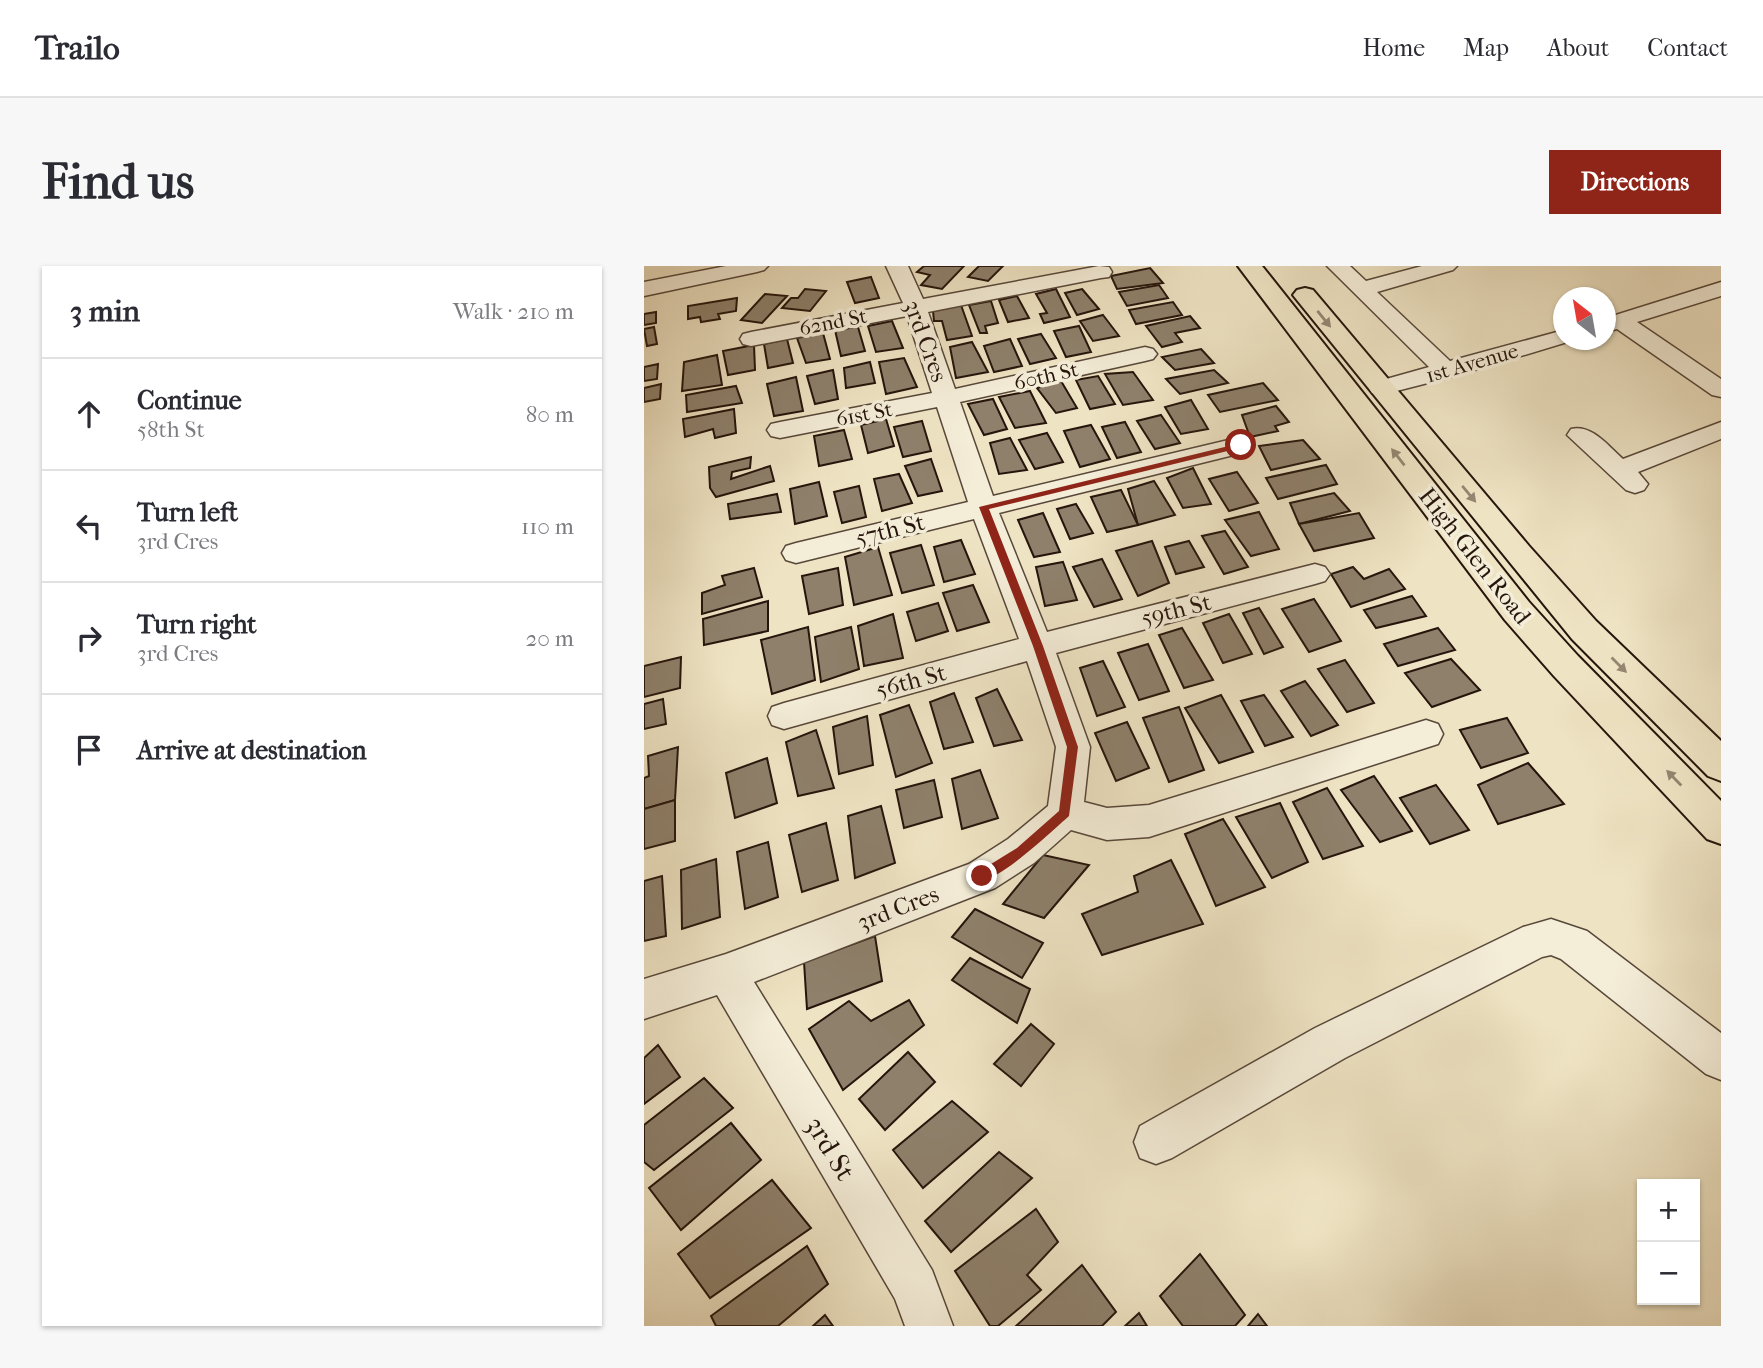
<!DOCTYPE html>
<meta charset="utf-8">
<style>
body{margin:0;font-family:"IM FELL French Canon",serif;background:#f7f7f7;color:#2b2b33}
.controls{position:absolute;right:21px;bottom:21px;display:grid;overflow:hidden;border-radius:0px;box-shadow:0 2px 5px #0004}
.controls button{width:63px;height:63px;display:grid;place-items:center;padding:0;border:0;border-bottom:2px solid #e1e1e2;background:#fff;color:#2b2b33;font:35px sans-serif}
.compass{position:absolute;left:909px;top:21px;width:63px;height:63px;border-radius:50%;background:#fff;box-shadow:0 2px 5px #0004;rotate:329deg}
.stop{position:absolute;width:21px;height:21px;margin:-16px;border:5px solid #8f2418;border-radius:50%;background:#fff}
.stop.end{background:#8f2418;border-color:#fff;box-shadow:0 2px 7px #0008}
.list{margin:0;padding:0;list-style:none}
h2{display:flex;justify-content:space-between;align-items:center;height:91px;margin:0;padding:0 28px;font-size:30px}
h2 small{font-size:23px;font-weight:400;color:#7c7c81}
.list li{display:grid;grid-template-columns:46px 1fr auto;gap:21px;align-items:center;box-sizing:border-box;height:112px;padding:0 28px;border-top:2px solid #e1e1e2}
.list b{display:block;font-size:26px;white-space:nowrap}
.list p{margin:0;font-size:23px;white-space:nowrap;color:#7c7c81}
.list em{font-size:23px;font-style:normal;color:#7c7c81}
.icon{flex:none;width:38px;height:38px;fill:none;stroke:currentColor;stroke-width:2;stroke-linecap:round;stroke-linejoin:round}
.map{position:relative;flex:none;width:1077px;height:1060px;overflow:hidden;border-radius:0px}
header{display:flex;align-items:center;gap:42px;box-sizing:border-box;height:98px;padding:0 35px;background:#fff;border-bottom:2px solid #e1e1e2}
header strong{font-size:33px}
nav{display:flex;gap:38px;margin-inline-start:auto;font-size:24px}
.intro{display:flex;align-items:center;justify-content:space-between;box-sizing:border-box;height:168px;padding:0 42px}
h1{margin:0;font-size:49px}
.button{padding:18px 32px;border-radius:0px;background:#8f2418;color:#fff;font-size:24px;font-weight:700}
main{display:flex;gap:42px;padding:0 42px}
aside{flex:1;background:#fff;border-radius:0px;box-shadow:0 2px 5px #0004}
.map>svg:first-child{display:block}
.building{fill:#8e806b;stroke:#26150c;stroke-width:2}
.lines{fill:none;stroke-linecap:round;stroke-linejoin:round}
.minor-casing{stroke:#58483a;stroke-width:3}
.major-casing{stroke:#26150c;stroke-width:4}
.minor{fill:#f4edd8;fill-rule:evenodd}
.major{fill:#eee3c3;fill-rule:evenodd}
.oneway{fill:#948671}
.route{fill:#8f2418}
.labels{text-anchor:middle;stroke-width:7;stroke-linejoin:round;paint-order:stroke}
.far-street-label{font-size:21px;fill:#26150c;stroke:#f4edd8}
.street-label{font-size:24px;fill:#26150c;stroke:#f4edd8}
.near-street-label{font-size:28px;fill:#26150c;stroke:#f4edd8}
</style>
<header>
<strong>Trailo</strong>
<nav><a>Home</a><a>Map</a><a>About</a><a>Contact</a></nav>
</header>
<div class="intro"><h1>Find us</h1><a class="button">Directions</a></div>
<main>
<aside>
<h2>3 min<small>Walk · 210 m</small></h2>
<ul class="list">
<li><svg class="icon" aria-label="ahead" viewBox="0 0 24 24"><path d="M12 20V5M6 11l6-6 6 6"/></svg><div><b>Continue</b><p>58th St</p></div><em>80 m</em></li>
<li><svg class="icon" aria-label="left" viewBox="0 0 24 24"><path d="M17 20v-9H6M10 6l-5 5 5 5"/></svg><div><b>Turn left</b><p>3rd Cres</p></div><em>110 m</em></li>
<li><svg class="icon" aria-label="right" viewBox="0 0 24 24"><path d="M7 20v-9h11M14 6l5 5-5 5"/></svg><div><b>Turn right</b><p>3rd Cres</p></div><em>20 m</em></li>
<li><svg class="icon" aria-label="arrive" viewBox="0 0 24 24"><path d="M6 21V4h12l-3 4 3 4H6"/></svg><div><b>Arrive at destination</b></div></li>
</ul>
</aside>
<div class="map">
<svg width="1077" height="1060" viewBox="0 0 1077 1060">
<rect width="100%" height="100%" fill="#eee3c3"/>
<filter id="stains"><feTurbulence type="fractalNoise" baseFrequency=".00286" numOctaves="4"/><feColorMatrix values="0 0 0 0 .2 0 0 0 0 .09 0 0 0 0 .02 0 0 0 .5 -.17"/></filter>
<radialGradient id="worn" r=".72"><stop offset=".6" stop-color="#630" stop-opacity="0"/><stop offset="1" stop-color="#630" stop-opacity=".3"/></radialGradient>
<g class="building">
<polygon points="280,0 320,0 298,23 277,19 286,9 273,6"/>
<polygon points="335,0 359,0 344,15 324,11"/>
<polygon points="506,2 519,17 473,23 467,10"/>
<polygon points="227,11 235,32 211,37 203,16"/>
<polygon points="515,19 524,32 483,40 475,26"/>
<polygon points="161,23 182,25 166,45 138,42 147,32 154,32"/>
<polygon points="412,23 426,51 400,57 396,48 403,47 392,28"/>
<polygon points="438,23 455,43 433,49 421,27"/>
<polygon points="121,28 143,30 118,57 97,54"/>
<polygon points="373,30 385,52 364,56 355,34"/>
<polygon points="93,32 92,45 74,48 76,53 57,56 56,51 44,53 44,40"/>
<polygon points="347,35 354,57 341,60 343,67 336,67 325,39"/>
<polygon points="529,36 538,49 492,58 485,44"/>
<polygon points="317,39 328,70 303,74 298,55 290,55 289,45"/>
<polygon points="12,46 12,57 0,59 0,48"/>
<polygon points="459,49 475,70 449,75 436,55"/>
<polygon points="546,50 556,62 531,67 538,76 518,81 502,60"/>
<polygon points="248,55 259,82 232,86 224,60"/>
<polygon points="435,60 447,86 422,91 410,65"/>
<polygon points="10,61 13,78 3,80 0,63"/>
<polygon points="214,61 221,85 197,90 191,64"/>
<polygon points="179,67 186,93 162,97 153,72"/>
<polygon points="397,68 412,92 386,98 374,73"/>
<polygon points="143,73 149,97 124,102 120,78"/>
<polygon points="366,73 378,100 350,106 340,80"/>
<polygon points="328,76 344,106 312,112 306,81"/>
<polygon points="110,79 111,104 84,109 79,85"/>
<polygon points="557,83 570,97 531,104 518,91"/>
<polygon points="73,89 78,119 38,125 40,96"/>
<polygon points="260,92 273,121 242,128 235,96"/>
<polygon points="226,96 231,117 202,122 200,102"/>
<polygon points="14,98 13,113 0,115 0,101"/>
<polygon points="189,104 194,133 171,138 163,110"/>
<polygon points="570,104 584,117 536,128 522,113"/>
<polygon points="489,106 509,134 479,139 461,108"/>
<polygon points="454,110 471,138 446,143 432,114"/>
<polygon points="152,111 159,145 130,150 123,118"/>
<polygon points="417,115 433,142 412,147 393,122"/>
<polygon points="619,117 634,134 576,146 564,129"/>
<polygon points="17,118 16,133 0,136 0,122"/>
<polygon points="92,120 98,137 43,146 42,129"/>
<polygon points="386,125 402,157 371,162 355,131"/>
<polygon points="349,133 363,163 340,169 324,138"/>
<polygon points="547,134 564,163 537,168 521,141"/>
<polygon points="632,140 645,156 631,160 634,165 606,171 598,149"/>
<polygon points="90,143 92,167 71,172 69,163 41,171 39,153"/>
<polygon points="517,149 536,177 511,183 493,155"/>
<polygon points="242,153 250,180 224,187 217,159"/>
<polygon points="278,155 287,185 259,191 250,161"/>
<polygon points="481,156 497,186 473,192 458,161"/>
<polygon points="447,159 466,193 436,201 420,165"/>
<polygon points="200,164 208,193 175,200 170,170"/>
<polygon points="403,167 419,196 391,203 375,174"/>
<polygon points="366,172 383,204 355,208 346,177"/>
<polygon points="659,174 676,193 627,204 615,180"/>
<polygon points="107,191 106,202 88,206 87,213 126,200 130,215 72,231 66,222 65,201"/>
<polygon points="287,193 298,225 274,230 261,200"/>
<polygon points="682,199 693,218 634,233 622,212"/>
<polygon points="549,202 567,238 539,242 523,212"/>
<polygon points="593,206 614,237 585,245 565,213"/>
<polygon points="255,208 268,237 238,245 230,213"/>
<polygon points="510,215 531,249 494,259 484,223"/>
<polygon points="175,216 183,250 151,258 146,223"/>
<polygon points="215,220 222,251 198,257 190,226"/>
<polygon points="477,224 494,259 463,266 447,231"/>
<polygon points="690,227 706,245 655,258 646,237"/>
<polygon points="133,228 137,246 86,253 84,238"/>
<polygon points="432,238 449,267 426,273 413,243"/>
<polygon points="615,246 635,283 607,290 581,254"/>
<polygon points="399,247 416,286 390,291 374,254"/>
<polygon points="715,247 730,272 670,285 655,258"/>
<polygon points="581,265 604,301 580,308 558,270"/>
<polygon points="317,274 331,308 300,316 290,281"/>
<polygon points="508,275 525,317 494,330 472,285"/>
<polygon points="545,275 560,301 532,308 521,281"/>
<polygon points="277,279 290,319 258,327 246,287"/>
<polygon points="234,281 248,329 210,339 201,291"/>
<polygon points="458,293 478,333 450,341 429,301"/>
<polygon points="419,296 433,334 401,340 392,301"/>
<polygon points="709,301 720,313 745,303 761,323 707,341 687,308"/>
<polygon points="110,302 118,331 58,348 58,327 81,319 78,310"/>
<polygon points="194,302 199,339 165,348 158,310"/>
<polygon points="329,319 345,356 313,365 299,327"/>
<polygon points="768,330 782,350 732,362 720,344"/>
<polygon points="670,333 697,375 665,386 638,343"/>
<polygon points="124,335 124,365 60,379 59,353"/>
<polygon points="294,337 304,365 272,375 263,346"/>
<polygon points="615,342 639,381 620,388 599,347"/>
<polygon points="249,348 259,392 220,400 214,360"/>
<polygon points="585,348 608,388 579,397 559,357"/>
<polygon points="164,361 171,414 128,428 117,374"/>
<polygon points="207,361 215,403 177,416 171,371"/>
<polygon points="538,362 569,414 540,422 515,369"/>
<polygon points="794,362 811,384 754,400 740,378"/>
<polygon points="504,378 525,425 495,434 474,387"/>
<polygon points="37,391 36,422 0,431 0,400"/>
<polygon points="807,393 836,424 788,441 761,407"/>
<polygon points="701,394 730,437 703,446 674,403"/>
<polygon points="459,395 481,441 453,450 436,402"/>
<polygon points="661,415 694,459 667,470 637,425"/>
<polygon points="353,423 378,474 350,480 332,432"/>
<polygon points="310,427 329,476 300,483 286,436"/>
<polygon points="577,429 609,486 575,497 541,442"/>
<polygon points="620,429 649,471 621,480 597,435"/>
<polygon points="19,433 22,458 0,463 0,438"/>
<polygon points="265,439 288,497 252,511 236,449"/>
<polygon points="535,441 560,504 525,516 499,452"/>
<polygon points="223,450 229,499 195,508 189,461"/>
<polygon points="863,452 884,487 837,502 816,464"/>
<polygon points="483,456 505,502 472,515 451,467"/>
<polygon points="172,464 190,522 154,530 142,476"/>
<polygon points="34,481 31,534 0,543 0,512 5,510 4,490"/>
<polygon points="123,492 133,537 91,552 82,507"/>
<polygon points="884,497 920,538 854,558 834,519"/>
<polygon points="336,504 354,552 318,563 308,513"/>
<polygon points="730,510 768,565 736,576 697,524"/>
<polygon points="290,514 298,551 260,562 252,524"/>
<polygon points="792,519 825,564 786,578 756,532"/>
<polygon points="683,522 719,580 679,593 649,536"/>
<polygon points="31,534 31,575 0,583 0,543"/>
<polygon points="636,537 664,596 628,612 592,551"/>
<polygon points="237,540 251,597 211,612 204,550"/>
<polygon points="579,553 621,621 572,640 541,568"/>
<polygon points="182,557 194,614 158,626 145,569"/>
<polygon points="124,576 134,631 101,643 93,586"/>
<polygon points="399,589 445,599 400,652 359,638"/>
<polygon points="72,593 76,651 38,663 37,604"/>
<polygon points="527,594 559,658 458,689 438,648 494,626 490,610"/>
<polygon points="18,610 22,670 0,675 0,615"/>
<polygon points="331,643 399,677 378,712 308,671"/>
<polygon points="231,670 238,715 163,743 160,696"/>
<polygon points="326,692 386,723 373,757 308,714"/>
<polygon points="265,734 280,759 199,824 165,763 205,735 227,755"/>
<polygon points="387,758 410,778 377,820 350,798"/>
<polygon points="14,779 36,811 0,838 0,792"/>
<polygon points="264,786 291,816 241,864 215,833"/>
<polygon points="60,812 89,842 10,904 0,896 0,859"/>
<polygon points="308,835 344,866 279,922 249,884"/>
<polygon points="87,857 117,894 37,964 5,922"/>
<polygon points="355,886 388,912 307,986 281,955"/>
<polygon points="128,914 167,962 66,1032 34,988"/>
<polygon points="392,943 414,976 383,1009 397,1024 354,1060 346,1060 311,1005"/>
<polygon points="163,980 184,1018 134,1060 72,1060 67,1050"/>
<polygon points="556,988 601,1049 591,1060 539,1060 516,1030"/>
<polygon points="438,999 472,1046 458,1060 372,1060"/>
<polygon points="495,1047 503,1060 481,1060"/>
<polygon points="614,1048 623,1060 604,1060"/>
<polygon points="181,1049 189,1060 169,1060"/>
</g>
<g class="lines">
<defs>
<g id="minor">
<polygon points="82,0 124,0 120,4 113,6 0,30 0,16"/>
<polygon points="242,0 264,0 279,33 455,0 465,1 468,6 465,11 457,12 284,46 311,123 501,81 509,83 513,88 509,93 501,95 316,136 349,230 597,171 606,173 610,179 606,185 355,247 403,366 671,298 681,301 686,308 681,315 671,318 412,387 446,481 440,536 463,542 505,539 782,454 794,458 799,468 794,478 505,571 463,574 427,564 390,597 351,622 110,716 288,1004 309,1060 261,1060 251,1033 73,729 0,753 0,713 82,688 325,598 364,573 404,540 412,481 383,395 140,463 128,459 124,450 128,441 140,437 375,373 330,253 152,297 142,294 138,287 142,280 152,277 324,236 293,141 136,172 127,170 123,164 127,158 136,156 288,127 263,50 107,80 99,78 96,73 99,68 107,66 259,37"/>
<polygon points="683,0 706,0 722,15 778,0 813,0 809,4 733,26 806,95 920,64 920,74 930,74 811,110 737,129 728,127 725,122 728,117 785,101"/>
<polygon points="1077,16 1077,30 993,56 1077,113 1077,131 1068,129 973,63 962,66 962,52"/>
<path d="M1077,156v17l-83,33 10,12 -4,6 -9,3 -9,-3 -59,-55 4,-6c21,-5 37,17 52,30z"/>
<polygon points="907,653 943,665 1077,767 1077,814 1062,808 917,693 907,689 898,691 701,792 528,892 512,898 496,892 490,876 496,860 671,762 879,661"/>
</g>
<g id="major">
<polygon points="594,0 618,0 885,336 934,390 1077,535 1077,578 1063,573 910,410 861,354"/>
<polygon points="661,22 669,24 885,280 952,355 1077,475 1077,515 1064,510 928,373 653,34 649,29 653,24"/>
</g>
</defs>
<use href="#minor" class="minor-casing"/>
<use href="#major" class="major-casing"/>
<use href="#minor" class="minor"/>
<use href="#major" class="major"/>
</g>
<defs><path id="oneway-solid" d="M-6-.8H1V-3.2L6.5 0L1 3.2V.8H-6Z" transform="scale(1.75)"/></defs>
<g class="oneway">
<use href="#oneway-solid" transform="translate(680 53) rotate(51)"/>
<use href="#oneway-solid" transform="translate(754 191) rotate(-128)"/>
<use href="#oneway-solid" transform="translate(825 228) rotate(50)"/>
<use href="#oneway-solid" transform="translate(975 399) rotate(45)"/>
<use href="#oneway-solid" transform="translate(1030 512) rotate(-134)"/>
</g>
<path class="route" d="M597,177l3,4 -255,62 54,137 35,101 -9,69c-16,14 -72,68 -91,64v-8l39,-24 42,-37 8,-64 -34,-101 -54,-139z"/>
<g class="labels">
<g class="far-street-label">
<text transform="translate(189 56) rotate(-11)" y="7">62nd St</text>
<text transform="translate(828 97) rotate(-16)" y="7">1st Avenue</text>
<text transform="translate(402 110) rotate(-13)" y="7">60th St</text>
<text transform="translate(220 148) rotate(-11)" y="7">61st St</text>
</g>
<g class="street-label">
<text transform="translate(282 75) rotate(70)" y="8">3rd Cres</text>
<text transform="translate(246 264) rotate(-14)" y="8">57th St</text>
<text transform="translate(831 290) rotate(52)" y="8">High Glen Road</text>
<text transform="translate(532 344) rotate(-14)" y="8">59th St</text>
<text transform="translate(267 415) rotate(-15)" y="8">56th St</text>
<text transform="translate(254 642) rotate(-21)" y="8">3rd Cres</text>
</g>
<g class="near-street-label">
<text transform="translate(187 882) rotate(59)" y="10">3rd St</text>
</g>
</g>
<rect width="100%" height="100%" filter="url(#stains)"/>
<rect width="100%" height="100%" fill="url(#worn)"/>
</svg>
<div class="controls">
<button>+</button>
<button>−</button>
</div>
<svg class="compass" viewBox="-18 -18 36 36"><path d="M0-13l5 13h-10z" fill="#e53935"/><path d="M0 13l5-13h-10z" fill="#7c7c81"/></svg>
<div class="stop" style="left:597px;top:179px"></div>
<div class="stop end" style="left:338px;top:610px"></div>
</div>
</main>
